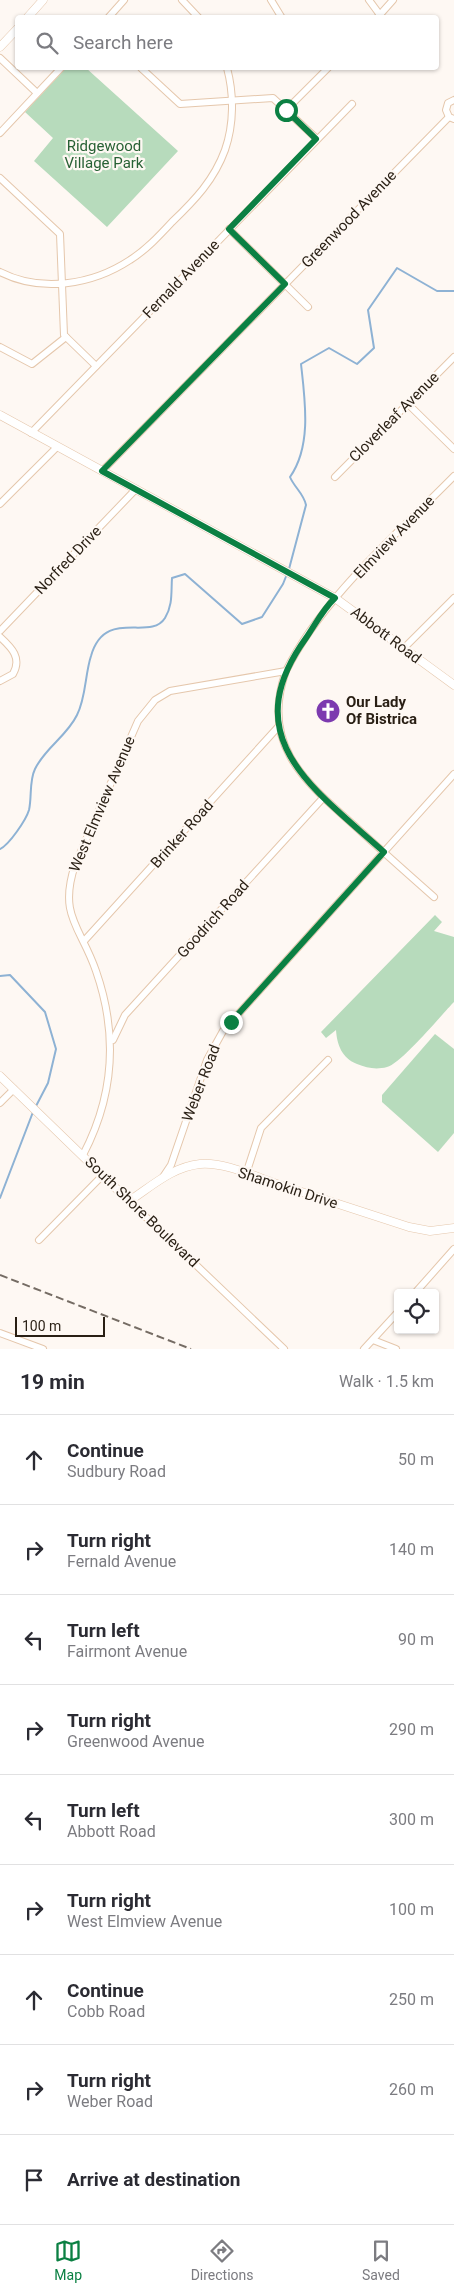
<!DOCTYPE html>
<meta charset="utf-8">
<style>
body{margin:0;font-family:Roboto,sans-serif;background:#f2f2f3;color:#2b2b33}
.controls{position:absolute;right:15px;bottom:15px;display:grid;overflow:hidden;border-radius:5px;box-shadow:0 1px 4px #0004}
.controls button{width:45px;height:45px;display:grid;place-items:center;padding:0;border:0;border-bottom:1px solid #e1e1e2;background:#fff;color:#2b2b33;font:25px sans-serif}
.scale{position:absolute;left:15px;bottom:12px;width:90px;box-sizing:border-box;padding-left:5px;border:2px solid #291f14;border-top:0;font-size:14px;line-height:18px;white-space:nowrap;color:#291f14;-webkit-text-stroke:4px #fef8f3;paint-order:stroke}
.stop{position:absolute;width:15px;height:15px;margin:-11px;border:4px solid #0b8043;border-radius:50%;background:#fff}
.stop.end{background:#0b8043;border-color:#fff;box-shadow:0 1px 5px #0008}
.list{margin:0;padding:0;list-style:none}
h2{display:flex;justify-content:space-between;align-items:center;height:65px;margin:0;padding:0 20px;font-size:21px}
h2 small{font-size:16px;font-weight:400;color:#7c7c81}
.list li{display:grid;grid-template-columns:32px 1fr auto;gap:15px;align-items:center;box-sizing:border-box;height:90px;padding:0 20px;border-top:1px solid #e1e1e2}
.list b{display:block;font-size:19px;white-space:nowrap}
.list p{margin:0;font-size:16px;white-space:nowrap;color:#7c7c81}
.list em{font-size:16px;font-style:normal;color:#7c7c81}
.icon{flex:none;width:28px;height:28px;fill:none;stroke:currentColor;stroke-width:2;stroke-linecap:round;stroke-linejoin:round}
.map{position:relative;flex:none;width:454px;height:1349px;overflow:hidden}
.search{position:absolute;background:#fff;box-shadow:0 1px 4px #0004;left:15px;right:15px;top:15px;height:55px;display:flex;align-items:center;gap:12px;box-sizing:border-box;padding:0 18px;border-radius:5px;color:#7c7c81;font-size:19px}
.sheet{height:875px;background:#fff}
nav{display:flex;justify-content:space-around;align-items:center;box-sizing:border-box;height:70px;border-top:1px solid #e1e1e2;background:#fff;font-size:14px;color:#7c7c81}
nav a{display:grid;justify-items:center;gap:2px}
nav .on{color:#0b8043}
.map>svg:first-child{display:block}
.green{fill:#b7dbbc}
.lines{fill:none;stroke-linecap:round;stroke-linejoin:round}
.stream{stroke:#8eb2d4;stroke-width:2}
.minor-casing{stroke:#e5c7ac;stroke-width:8}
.tertiary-casing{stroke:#e5c7ac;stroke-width:9}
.minor{stroke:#fff;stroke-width:6}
.tertiary{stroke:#fff;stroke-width:8}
.rail{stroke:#756c64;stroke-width:2;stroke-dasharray:8 4;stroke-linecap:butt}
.route{stroke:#0b8043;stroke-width:6}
.labels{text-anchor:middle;stroke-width:4.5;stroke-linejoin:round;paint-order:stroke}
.park-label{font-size:15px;fill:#286135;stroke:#fef8f3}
.street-label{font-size:15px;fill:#291f14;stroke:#fef8f3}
.poi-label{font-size:15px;font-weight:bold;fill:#291f14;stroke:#fef8f3;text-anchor:start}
</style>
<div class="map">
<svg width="454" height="1349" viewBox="0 0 454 1349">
<rect width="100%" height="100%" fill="#fef8f3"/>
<g class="green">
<polygon points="66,68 86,68 178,151 107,227 34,161 53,138 25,112"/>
<path d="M435,915l7,7 -8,9 20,6v65c-12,12 -53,62 -67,65 -11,3 -20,1 -30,-3 -15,-6 -20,-19 -21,-34l-10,8 -5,-6z"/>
<polygon points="435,1034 454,1049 454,1133 438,1152 382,1102 382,1095"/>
</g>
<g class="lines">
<g class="stream">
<path d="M289,569l17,-64c-2,-11 -12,-18 -16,-28 22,-31 15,-77 11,-113l28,-16 28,16 17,-16 -6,-38 29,-42 40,23h17"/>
<path d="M0,849c9,-4 26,-29 29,-39 3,-13 0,-29 6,-41 10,-21 32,-33 42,-54 9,-17 8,-41 14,-59 14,-49 59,-14 74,-38 8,-13 6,-26 7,-40l13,-4 57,50 20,-7 21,-33 4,-10"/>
<polyline points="0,976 10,975 45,1012 56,1049 48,1083 35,1108"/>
<polyline points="0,1198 33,1112"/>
</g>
<defs>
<g id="minor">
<polyline points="182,0 199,18"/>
<polyline points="271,0 282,18"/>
<polyline points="369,0 380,15"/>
<polyline points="108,18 124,0"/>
<polyline points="377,18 393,0"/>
<polyline points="0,58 37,93"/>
<polyline points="141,68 180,104 273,98 317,139"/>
<polyline points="454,100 448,103 446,110 449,117 454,119"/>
<polyline points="286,110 328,68"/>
<polyline points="0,133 61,68"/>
<polyline points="0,178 60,234 64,335 96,366"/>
<polyline points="229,229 308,307"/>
<path d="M0,272c41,21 92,13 130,-12 16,-10 29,-24 42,-38 23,-22 42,-42 53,-72 9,-26 9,-56 2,-82"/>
<polyline points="0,347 32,364 66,337"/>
<polyline points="408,404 454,449"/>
<polyline points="31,433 352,104"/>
<polyline points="102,471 449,117"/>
<polyline points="335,477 454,357"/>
<polyline points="0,504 57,447"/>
<polyline points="0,631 136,489"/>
<path d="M0,637c12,11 22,21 13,37l-13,7"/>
<polyline points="403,649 454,598"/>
<path d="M286,671c-27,75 21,112 71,157 25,23 51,46 77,69"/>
<polyline points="84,941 279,726"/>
<polyline points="113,1040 125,1015 323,798"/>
<polyline points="0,1103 14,1089"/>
<path d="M83,1155c31,-59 35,-121 13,-184 -15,-44 -38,-55 -21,-106l63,-144 17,-21 15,-9 116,-20c36,-73 111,-137 168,-195"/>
<polyline points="246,1174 261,1128 328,1060"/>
<polyline points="163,1177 171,1165 207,1060 223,1031 454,774"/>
<polyline points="129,1201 284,1349"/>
<polyline points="39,1240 103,1175"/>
<polyline points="415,1293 454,1249"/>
<polyline points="0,1333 43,1349"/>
<polyline points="373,1340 396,1349"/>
<polyline points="364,1349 398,1312"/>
</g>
<g id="tertiary">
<polyline points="27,18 43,0"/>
<polyline points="0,47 18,28"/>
<polyline points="0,415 335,598 454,685"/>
<path d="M0,1076l129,125c23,-15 43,-34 71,-37 24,-2 51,11 74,19 45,15 90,29 135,44l21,4 24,-3"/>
</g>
</defs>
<use href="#minor" class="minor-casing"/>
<use href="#tertiary" class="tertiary-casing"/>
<use href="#minor" class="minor"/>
<use href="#tertiary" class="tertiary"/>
<polyline class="rail" points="0,1275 191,1349"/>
</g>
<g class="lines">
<path class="route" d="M231,1022l153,-170c-70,-63 -150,-114 -78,-214 9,-13 17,-29 29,-40l-233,-127 183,-187 -56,-55 87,-90 -30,-29"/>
</g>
<defs>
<symbol id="church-disc" viewBox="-11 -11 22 22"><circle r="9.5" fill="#7c3aaf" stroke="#fef8f3"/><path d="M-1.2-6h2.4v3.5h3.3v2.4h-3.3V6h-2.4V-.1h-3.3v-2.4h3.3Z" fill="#fff"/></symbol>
</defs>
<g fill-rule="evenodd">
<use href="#church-disc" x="314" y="697" width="28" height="28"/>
</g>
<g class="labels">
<g class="park-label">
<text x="104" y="151">Ridgewood<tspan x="104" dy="17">Village Park</tspan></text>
</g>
<g class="street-label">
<text transform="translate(349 219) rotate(-46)" y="5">Greenwood Avenue</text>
<text transform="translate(181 279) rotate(-46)" y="5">Fernald Avenue</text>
<text transform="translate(394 417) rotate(-45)" y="5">Cloverleaf Avenue</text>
<text transform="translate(394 537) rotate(-46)" y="5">Elmview Avenue</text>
<text transform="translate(68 560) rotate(-46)" y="5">Norfred Drive</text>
<text transform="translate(386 635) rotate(37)" y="5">Abbott Road</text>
<text transform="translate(102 804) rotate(-67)" y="5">West Elmview Avenue</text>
<text transform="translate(182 834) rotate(-48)" y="5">Brinker Road</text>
<text transform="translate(213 919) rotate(-48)" y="5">Goodrich Road</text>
<text transform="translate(201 1083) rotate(-69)" y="5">Weber Road</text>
<text transform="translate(288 1188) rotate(18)" y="5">Shamokin Drive</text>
<text transform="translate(142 1212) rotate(44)" y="5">South Shore Boulevard</text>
</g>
<g class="poi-label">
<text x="346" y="707">Our Lady<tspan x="346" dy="17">Of Bistrica</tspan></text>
</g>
</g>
</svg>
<div class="controls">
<button><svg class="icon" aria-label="locate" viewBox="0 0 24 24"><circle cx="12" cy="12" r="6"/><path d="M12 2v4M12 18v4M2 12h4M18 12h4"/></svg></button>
</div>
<div class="scale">100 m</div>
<div class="stop" style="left:286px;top:110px"></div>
<div class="stop end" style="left:231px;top:1022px"></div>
<div class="search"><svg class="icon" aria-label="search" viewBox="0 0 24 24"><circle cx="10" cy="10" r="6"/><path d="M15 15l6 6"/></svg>Search here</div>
</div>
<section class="sheet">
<h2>19 min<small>Walk · 1.5 km</small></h2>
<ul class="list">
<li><svg class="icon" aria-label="ahead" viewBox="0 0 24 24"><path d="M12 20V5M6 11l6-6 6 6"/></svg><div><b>Continue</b><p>Sudbury Road</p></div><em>50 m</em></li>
<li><svg class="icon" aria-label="right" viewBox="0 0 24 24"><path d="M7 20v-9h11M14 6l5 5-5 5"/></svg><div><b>Turn right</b><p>Fernald Avenue</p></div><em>140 m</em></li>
<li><svg class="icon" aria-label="left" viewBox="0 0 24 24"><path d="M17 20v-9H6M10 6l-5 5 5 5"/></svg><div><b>Turn left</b><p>Fairmont Avenue</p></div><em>90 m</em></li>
<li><svg class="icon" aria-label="right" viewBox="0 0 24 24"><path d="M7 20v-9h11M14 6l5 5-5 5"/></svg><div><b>Turn right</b><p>Greenwood Avenue</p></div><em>290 m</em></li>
<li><svg class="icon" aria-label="left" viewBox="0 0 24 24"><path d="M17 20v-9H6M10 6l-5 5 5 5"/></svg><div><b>Turn left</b><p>Abbott Road</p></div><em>300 m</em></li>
<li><svg class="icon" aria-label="right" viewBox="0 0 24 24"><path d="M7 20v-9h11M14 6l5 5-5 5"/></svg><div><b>Turn right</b><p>West Elmview Avenue</p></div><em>100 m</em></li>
<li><svg class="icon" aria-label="ahead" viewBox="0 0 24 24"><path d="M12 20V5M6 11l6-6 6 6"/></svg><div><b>Continue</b><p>Cobb Road</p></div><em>250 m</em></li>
<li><svg class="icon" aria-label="right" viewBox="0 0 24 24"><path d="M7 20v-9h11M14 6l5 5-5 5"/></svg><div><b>Turn right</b><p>Weber Road</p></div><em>260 m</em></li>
<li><svg class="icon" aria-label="arrive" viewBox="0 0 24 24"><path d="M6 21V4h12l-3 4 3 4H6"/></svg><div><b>Arrive at destination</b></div></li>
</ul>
</section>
<nav>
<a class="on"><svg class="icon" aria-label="map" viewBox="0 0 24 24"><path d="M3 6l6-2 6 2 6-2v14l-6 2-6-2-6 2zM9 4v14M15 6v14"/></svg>Map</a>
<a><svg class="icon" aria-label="directions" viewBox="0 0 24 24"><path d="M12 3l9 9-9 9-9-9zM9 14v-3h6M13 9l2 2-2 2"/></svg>Directions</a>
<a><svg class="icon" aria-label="saved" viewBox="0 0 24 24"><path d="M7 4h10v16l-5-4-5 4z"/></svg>Saved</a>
</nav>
